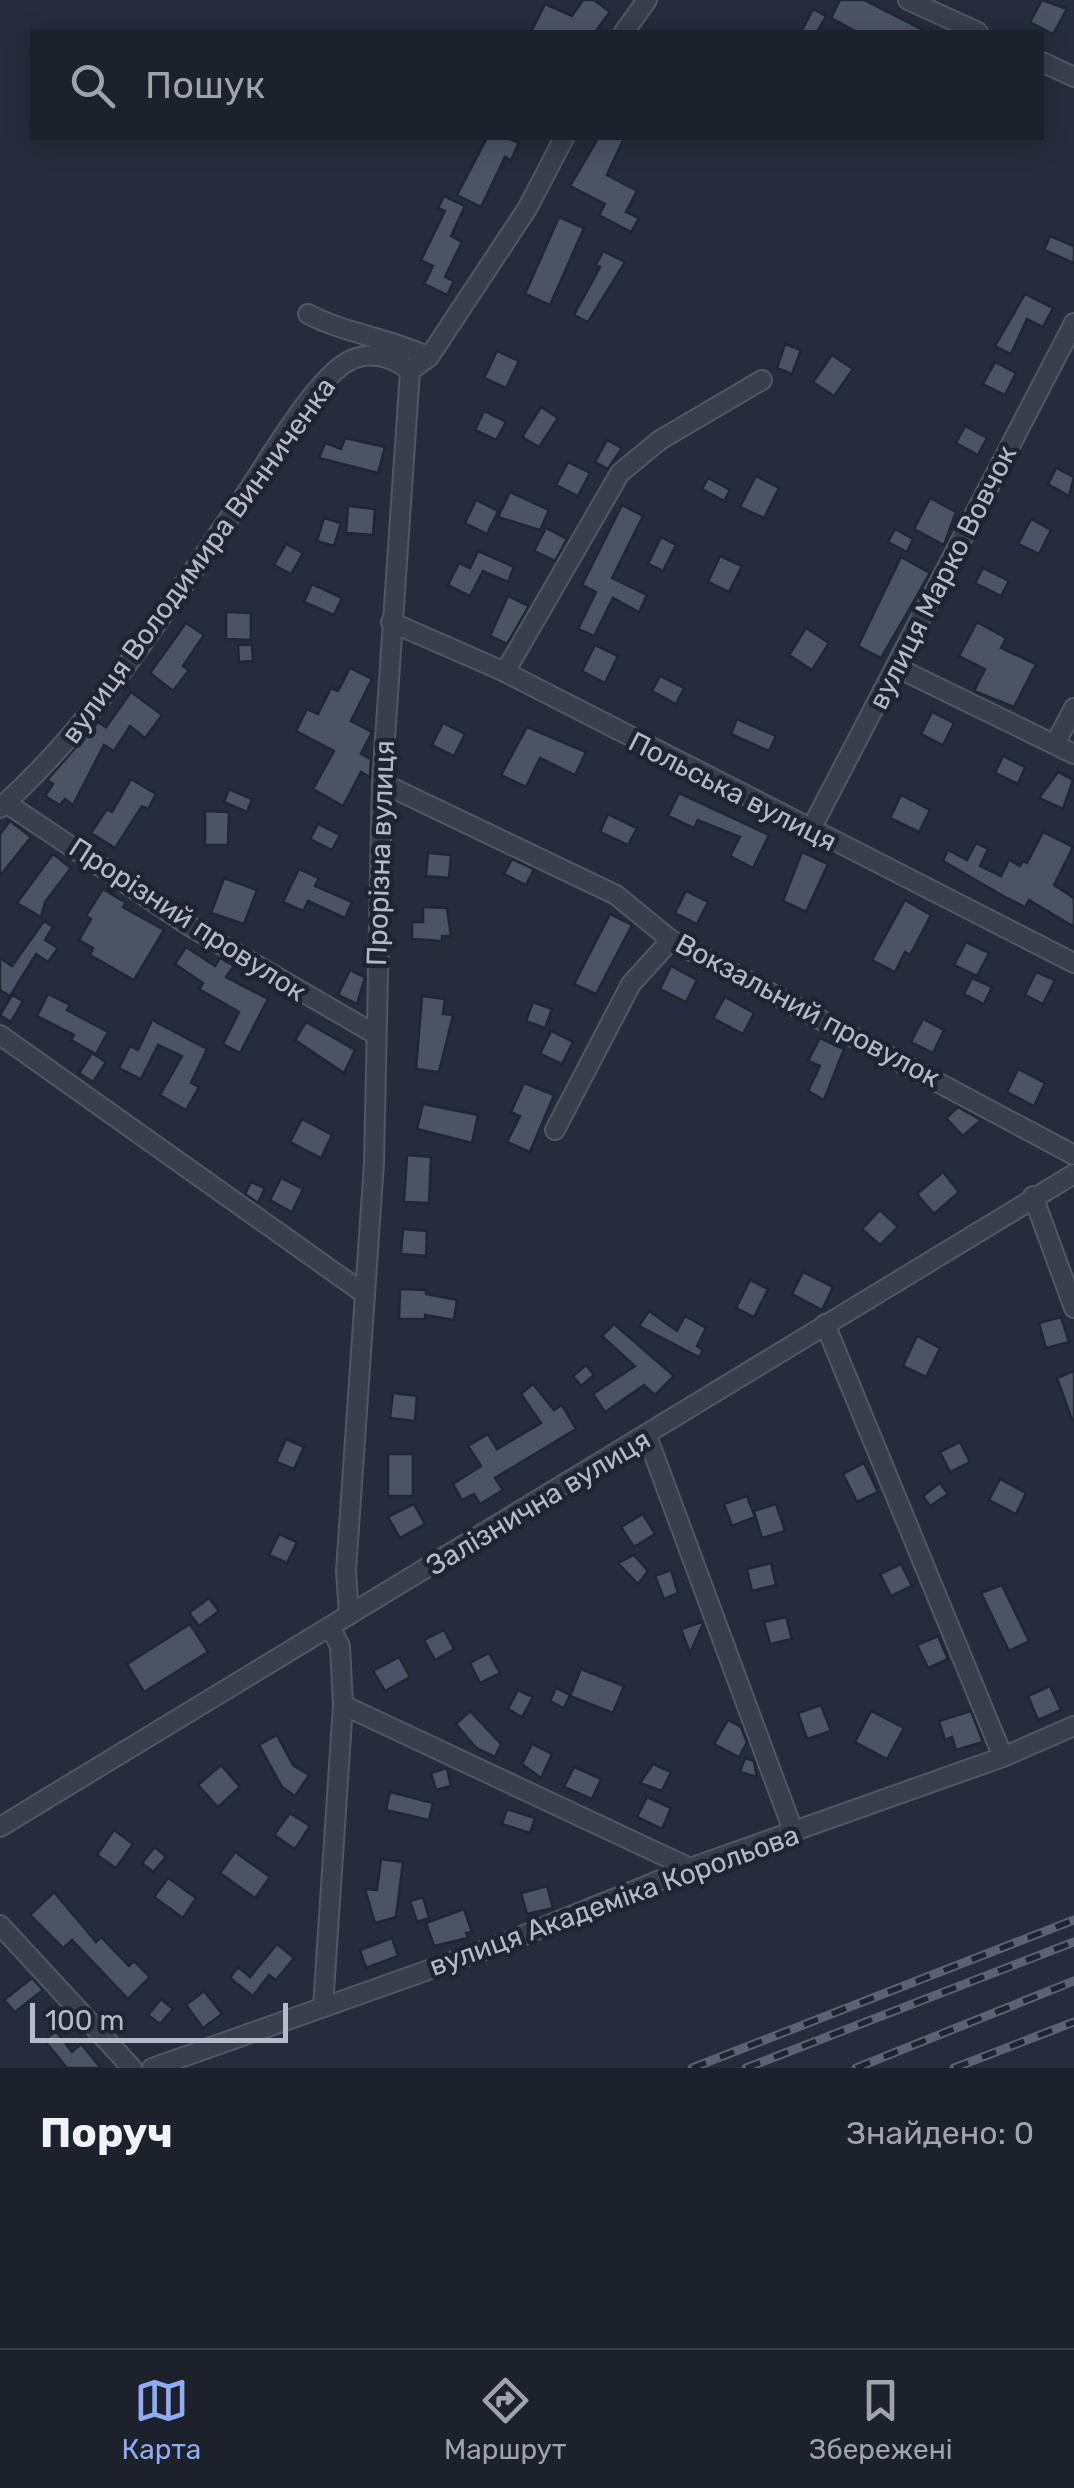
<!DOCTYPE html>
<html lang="uk">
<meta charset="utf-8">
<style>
body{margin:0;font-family:Rubik,sans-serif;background:#292e38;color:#f1f3f6}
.scale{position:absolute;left:30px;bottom:25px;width:258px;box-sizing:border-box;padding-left:10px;border:5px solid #b4bac7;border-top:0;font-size:28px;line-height:35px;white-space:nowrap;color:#b4bac7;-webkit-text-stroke:8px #1e2430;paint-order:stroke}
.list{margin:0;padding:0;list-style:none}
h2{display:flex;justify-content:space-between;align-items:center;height:130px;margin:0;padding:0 40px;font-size:42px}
h2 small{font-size:32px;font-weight:400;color:#a0a3a9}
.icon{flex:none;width:55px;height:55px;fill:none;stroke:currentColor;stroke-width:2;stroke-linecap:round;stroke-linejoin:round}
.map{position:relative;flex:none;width:1074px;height:2068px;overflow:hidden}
.search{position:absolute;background:#1c212c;box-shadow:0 5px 25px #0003;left:30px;right:30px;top:30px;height:110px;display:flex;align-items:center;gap:25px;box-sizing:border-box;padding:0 35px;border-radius:0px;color:#a0a3a9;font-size:38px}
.sheet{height:280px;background:#1c212c}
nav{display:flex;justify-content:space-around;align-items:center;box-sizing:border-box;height:140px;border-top:2px solid #3a3e48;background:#1c212c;font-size:28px;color:#a0a3a9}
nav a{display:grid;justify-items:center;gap:5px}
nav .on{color:#90acf0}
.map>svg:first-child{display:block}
.building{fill:#4b5465;stroke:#202632;stroke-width:2.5}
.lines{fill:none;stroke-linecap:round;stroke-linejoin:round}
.minor-casing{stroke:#515763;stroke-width:22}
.minor{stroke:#393f4b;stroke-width:18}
.rail-casing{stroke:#5b6272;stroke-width:9}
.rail{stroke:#1e2430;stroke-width:5;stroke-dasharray:15;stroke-linecap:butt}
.labels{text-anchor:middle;stroke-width:9;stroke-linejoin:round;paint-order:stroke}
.street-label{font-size:28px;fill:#b4bac7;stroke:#1e2430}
</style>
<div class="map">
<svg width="1074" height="2068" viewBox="0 0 1074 2068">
<rect width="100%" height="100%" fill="#252c3b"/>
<g class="building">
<polygon points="583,0 594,0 610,12 595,32 531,32 545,4 572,16"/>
<polygon points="840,0 864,0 927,32 857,32 831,18"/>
<polygon points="1042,0 1067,9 1053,34 1030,22"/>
<polygon points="813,9 826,16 817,32 801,32"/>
<polygon points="487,138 507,138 519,143 511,160 505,157 481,207 457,195"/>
<polygon points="598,138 624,138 607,175 637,191 626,212 639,218 631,232 599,215 605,204 570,186"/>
<polygon points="444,196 465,206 451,236 462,242 445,277 454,281 447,295 424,284 433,266 421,260 445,211 438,208"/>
<polygon points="559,217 584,228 550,305 525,294"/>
<polygon points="1050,236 1074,246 1074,263 1044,250"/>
<polygon points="603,251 625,262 588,322 574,315 600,267 596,265"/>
<polygon points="1025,294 1053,308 1043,327 1027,319 1011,354 995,346"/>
<polygon points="785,344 801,350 792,374 777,368"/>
<polygon points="497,351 519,361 506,388 484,378"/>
<polygon points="832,355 853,369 834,396 813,382"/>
<polygon points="995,362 1016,373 1005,395 983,384"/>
<polygon points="541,407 558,418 539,447 522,437"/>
<polygon points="484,411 506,422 496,440 475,430"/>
<polygon points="965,426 987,438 978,455 956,443"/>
<polygon points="345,438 385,447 378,473 319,458 325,443 341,449"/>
<polygon points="607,440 622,448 608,469 595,462"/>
<polygon points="568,462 590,473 578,496 556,485"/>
<polygon points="1056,468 1074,477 1069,496 1048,484"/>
<polygon points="756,476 779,488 764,518 740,507"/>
<polygon points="708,478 730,490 724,501 702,489"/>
<polygon points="510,492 549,510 540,530 498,517"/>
<polygon points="930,498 956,512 944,545 914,529"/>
<polygon points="476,500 498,511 487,534 465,523"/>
<polygon points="622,505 643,516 612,578 647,595 639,612 613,598 594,636 578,629 596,592 582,585"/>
<polygon points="348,506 375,509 373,535 346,533"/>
<polygon points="324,518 341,523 334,546 317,541"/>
<polygon points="1031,519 1051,530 1039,554 1018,544"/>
<polygon points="546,528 567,539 555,561 534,551"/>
<polygon points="895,529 913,539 907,552 888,542"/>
<polygon points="661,537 676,545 663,571 648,564"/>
<polygon points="286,544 303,553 291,574 274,565"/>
<polygon points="478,551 514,567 508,582 483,571 470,596 448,585 459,563 470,568"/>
<polygon points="720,556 742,566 729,592 708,582"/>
<polygon points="901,557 930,573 881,658 858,646"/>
<polygon points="983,568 1009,581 1001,596 975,583"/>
<polygon points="312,584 342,598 334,615 304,602"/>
<polygon points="508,596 529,606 507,644 490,636"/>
<polygon points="226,612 251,613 251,640 226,639"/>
<polygon points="977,622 1006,638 1001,648 1036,664 1014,707 974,691 985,669 959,656"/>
<polygon points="186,623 204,635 183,666 189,670 173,691 150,673"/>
<polygon points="806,628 829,643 812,670 789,655"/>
<polygon points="238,645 252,645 253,661 239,662"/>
<polygon points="595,645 618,656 605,683 582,671"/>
<polygon points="350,668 372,679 351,721 372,732 361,754 371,759 370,777 361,772 343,806 313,789 334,751 296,731 307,709 318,714 331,688 338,691"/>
<polygon points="660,676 684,688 676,704 652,691"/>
<polygon points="131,692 162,715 145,738 130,726 114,751 104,745 73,805 65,799 60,805 45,796 53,784 47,780 98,722 106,727"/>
<polygon points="932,712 954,723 943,745 921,734"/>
<polygon points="737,719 776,736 769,751 731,734"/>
<polygon points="443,723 465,734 454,756 432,745"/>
<polygon points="527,727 586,752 575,775 540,758 526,787 501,775"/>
<polygon points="1003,756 1025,767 1018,784 995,773"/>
<polygon points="1058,772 1073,780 1063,809 1039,798"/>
<polygon points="131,779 156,794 148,809 142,806 115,848 91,833 107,809 112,812"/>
<polygon points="229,789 252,799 247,812 224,802"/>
<polygon points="679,793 769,835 753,868 730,856 740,837 698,820 694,828 668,816"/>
<polygon points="901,795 930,810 919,832 890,818"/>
<polygon points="205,811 229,812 228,845 205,845"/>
<polygon points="608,814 637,828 628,845 600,832"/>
<polygon points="10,821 31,837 0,876 0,834"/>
<polygon points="318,824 340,835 332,850 310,839"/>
<polygon points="1043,832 1073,847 1054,885 1074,898 1074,927 1029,900 1025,907 1005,897 943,861 948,850 967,860 976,843 988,849 980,866 1001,876 1009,860 1020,866 1023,861 1027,863"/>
<polygon points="802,852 828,864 806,912 783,901"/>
<polygon points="428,853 451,855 449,878 426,876"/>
<polygon points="53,854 71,868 45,902 41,917 17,903"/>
<polygon points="512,859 534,869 526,885 504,874"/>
<polygon points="299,869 319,878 315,886 352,902 345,918 308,901 303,911 283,902"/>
<polygon points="224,878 257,890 244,924 211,913"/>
<polygon points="103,889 126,903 123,907 164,930 134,980 90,955 93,948 79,940 91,919 86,916"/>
<polygon points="686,891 708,902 697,924 675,913"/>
<polygon points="905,900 931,915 910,955 905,952 895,972 872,960"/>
<polygon points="423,907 447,908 451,936 442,936 442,941 412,939 412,922 423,922"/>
<polygon points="610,914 632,925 596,994 574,984"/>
<polygon points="44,921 53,927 45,940 58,948 48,962 36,954 10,996 0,990 0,958 12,966"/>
<polygon points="966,942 989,953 977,976 954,965"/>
<polygon points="186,947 215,966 220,958 234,966 226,977 268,999 240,1053 223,1044 239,1012 199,989 203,983 175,964"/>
<polygon points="671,966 697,980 686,1002 660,989"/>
<polygon points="350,970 365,977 357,1004 338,995"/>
<polygon points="1036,972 1055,980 1043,1004 1025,995"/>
<polygon points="972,978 992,987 984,1004 964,994"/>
<polygon points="48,994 70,1005 67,1010 108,1032 96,1054 71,1040 74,1035 37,1016"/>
<polygon points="12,995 23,1001 11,1022 0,1015"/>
<polygon points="422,996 445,999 443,1014 453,1015 439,1072 416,1069"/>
<polygon points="725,997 754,1013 743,1034 713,1018"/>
<polygon points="533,1002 552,1009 545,1028 526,1021"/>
<polygon points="923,1019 944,1030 933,1053 911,1042"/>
<polygon points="152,1020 207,1049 191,1083 199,1087 186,1110 160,1095 182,1056 158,1045 141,1079 119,1068 130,1046 138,1050"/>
<polygon points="306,1022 355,1050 344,1073 295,1040"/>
<polygon points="551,1031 573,1042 562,1064 540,1054"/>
<polygon points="820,1038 844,1049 824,1100 808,1091 820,1066 808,1061"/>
<polygon points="92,1053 106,1062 93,1082 79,1073"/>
<polygon points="1018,1069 1045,1083 1034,1106 1007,1092"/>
<polygon points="524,1083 554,1095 530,1152 507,1142 520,1116 511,1112"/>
<polygon points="423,1104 478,1115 472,1143 417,1129"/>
<polygon points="958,1107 981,1120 963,1136 946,1118"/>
<polygon points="302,1119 332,1135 321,1158 290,1142"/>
<polygon points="407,1155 431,1157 429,1203 404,1202"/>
<polygon points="943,1172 959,1192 934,1214 917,1194"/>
<polygon points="281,1178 303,1189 292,1212 270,1200"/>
<polygon points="251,1182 265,1188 258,1203 245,1194"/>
<polygon points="880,1210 898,1227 880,1245 862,1229"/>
<polygon points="403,1229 427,1231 426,1256 401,1254"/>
<polygon points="803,1272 833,1287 822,1310 792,1294"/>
<polygon points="750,1280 768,1289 754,1317 736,1308"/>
<polygon points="400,1289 426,1290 426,1294 457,1300 454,1320 425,1315 425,1319 399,1319"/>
<polygon points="649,1311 677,1331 685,1316 706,1328 697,1346 703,1350 699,1357 639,1326"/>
<polygon points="1061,1317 1069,1342 1046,1348 1039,1323"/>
<polygon points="614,1324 674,1376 655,1395 644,1385 605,1412 593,1394 635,1366 602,1336"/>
<polygon points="917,1336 940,1348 926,1377 903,1366"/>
<polygon points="586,1365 594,1375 581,1386 573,1376"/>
<polygon points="1074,1371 1074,1420 1072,1420 1057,1378"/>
<polygon points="533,1384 554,1410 562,1405 576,1429 495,1478 503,1490 480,1504 474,1494 462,1500 453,1484 481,1466 468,1446 488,1434 497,1449 541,1423 521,1394"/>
<polygon points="393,1393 417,1396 415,1421 390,1418"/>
<polygon points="286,1439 304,1447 294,1469 276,1462"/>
<polygon points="960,1442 970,1462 950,1472 940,1452"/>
<rect x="388" y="1454" width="25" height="42"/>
<polygon points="864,1463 878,1492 857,1502 843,1474"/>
<polygon points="1000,1479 1026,1493 1016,1514 989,1500"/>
<polygon points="940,1483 948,1494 930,1506 923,1496"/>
<polygon points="747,1496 755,1517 732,1526 724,1504"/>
<polygon points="414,1504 425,1524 400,1538 388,1517"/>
<polygon points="776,1504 785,1531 762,1538 754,1511"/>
<polygon points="643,1514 655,1534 634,1547 621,1527"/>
<polygon points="279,1534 297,1542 287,1563 269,1555"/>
<polygon points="634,1555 648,1571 638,1584 618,1563"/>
<polygon points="771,1563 776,1585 752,1591 747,1569"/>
<polygon points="901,1564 912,1586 891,1596 880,1574"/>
<polygon points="671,1570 678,1593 664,1599 655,1576"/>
<polygon points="1002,1585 1029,1641 1009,1651 981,1593"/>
<polygon points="209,1598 219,1611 199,1626 189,1613"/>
<polygon points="786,1617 792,1639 770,1644 764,1622"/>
<polygon points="702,1622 703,1624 690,1653 681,1629"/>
<polygon points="190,1624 208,1652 144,1692 127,1664"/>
<polygon points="444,1630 454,1649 435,1660 424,1640"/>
<polygon points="938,1636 948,1659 928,1668 917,1645"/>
<polygon points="489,1653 500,1673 480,1683 470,1663"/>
<polygon points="399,1657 410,1677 385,1691 373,1671"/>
<polygon points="581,1669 624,1686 613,1713 570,1696"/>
<polygon points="1050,1686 1061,1710 1038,1720 1028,1696"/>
<polygon points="556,1688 570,1695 564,1708 550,1701"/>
<polygon points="518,1690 533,1697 522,1717 508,1709"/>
<polygon points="821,1705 831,1731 807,1739 798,1713"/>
<polygon points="470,1711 501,1744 495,1757 476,1748 456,1724"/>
<polygon points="871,1711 904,1728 887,1759 855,1742"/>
<polygon points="971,1711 983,1742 956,1750 952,1737 945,1740 939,1721"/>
<polygon points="728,1720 741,1727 747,1742 739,1757 714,1744"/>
<polygon points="277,1735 293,1765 309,1775 295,1796 282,1787 259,1745"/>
<polygon points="532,1744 552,1754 541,1778 522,1764"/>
<polygon points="745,1758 754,1761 757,1777 740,1772"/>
<polygon points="653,1764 671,1772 662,1791 640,1783"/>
<polygon points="221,1765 240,1787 218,1807 198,1785"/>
<polygon points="574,1767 601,1779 592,1799 564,1787"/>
<polygon points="447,1768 451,1786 436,1790 431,1773"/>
<polygon points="390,1792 433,1803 429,1820 386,1810"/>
<polygon points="647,1797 671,1808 662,1829 637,1817"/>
<polygon points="507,1809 535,1818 530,1833 502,1824"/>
<polygon points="290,1813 310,1826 295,1849 274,1835"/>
<polygon points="114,1830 133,1844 116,1868 97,1855"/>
<polygon points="155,1847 166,1857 153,1872 142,1863"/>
<polygon points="235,1852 270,1877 255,1898 220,1873"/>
<polygon points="381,1859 403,1862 396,1917 375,1923 365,1889 377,1890"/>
<polygon points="168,1878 196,1898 183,1918 154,1897"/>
<polygon points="547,1886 553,1908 527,1914 521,1893"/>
<polygon points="54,1892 96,1942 101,1937 129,1966 134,1961 150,1977 128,1999 72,1940 63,1948 30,1915"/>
<polygon points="423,1897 429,1918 417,1922 410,1901"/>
<polygon points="464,1909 472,1932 466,1933 468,1938 434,1946 426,1923"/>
<polygon points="392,1938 398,1956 366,1968 360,1950"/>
<polygon points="277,1944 294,1958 276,1980 269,1975 253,1996 230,1978 238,1967 250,1977"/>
<polygon points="32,1978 43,1990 15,2012 4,2000"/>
<polygon points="204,1991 222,2014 203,2028 186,2005"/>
<polygon points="161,1999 173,2009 160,2024 148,2015"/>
<polygon points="56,2031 72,2052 81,2044 101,2068 67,2068 44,2040"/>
</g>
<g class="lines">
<defs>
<g id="minor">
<polyline points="908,0 978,32"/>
<polyline points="624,32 647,0"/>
<polyline points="1042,62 1074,77"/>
<path d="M308,314c38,20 82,24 121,43"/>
<polyline points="391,622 505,672 1074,963"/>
<polyline points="896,667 1074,754"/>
<polyline points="505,672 620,473 660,440 762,380"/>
<polyline points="1055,744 1074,708"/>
<polyline points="382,783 616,895 671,940 1074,1155"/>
<polyline points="6,803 191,927 373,1033"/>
<path d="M0,808c97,-87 167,-200 241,-307 24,-35 71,-118 106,-139 22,-12 44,-6 63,9"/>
<polyline points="810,831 1074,323"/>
<polyline points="0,1035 362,1292"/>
<polyline points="555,1130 631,984 671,940"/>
<polyline points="1033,1196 1074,1308"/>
<polyline points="825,1324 1003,1757"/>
<polyline points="647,1436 794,1833"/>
<polyline points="349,1615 346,1571 374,1163 382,783 410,371 429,357 527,209 564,138"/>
<polyline points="330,1627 340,1646 343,1705 690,1868"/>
<polyline points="0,1827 1074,1174"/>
<polyline points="0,1925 132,2068"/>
<polyline points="323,2007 343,1705"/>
<polyline points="152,2068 499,1945 690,1868 1003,1757 1074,1726"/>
</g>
</defs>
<use href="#minor" class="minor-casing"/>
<use href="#minor" class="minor"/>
<defs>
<g id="rail">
<polyline points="692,2068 1074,1920"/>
<polyline points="746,2068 1074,1942"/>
<polyline points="856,2068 1074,1981"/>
<polyline points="954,2068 1074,2022"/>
</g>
</defs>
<use href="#rail" class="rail-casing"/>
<use href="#rail" class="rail"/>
</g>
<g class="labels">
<g class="street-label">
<text transform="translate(198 560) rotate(-54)" y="10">вулиця Володимира Винниченка</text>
<text transform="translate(942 577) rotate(-63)" y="10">вулиця Марко Вовчок</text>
<text transform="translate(733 791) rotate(27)" y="10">Польська вулиця</text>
<text transform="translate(380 853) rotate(-88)" y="10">Прорізна вулиця</text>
<text transform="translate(188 919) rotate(33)" y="10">Прорізний провулок</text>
<text transform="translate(808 1010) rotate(28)" y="10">Вокзальний провулок</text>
<text transform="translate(538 1502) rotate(-31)" y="10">Залізнична вулиця</text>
<text transform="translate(614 1900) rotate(-20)" y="10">вулиця Академіка Корольова</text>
</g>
</g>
</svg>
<div class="scale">100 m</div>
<div class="search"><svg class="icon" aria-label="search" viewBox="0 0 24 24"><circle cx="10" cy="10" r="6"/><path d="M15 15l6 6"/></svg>Пошук</div>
</div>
<section class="sheet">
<h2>Поруч<small>Знайдено: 0</small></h2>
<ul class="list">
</ul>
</section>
<nav>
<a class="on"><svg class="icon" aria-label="map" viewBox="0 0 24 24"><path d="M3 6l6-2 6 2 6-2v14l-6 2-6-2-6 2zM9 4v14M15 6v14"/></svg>Карта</a>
<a><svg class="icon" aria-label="directions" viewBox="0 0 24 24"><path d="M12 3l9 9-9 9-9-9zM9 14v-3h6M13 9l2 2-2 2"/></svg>Маршрут</a>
<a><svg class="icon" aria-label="saved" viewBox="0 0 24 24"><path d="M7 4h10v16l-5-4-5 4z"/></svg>Збережені</a>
</nav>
